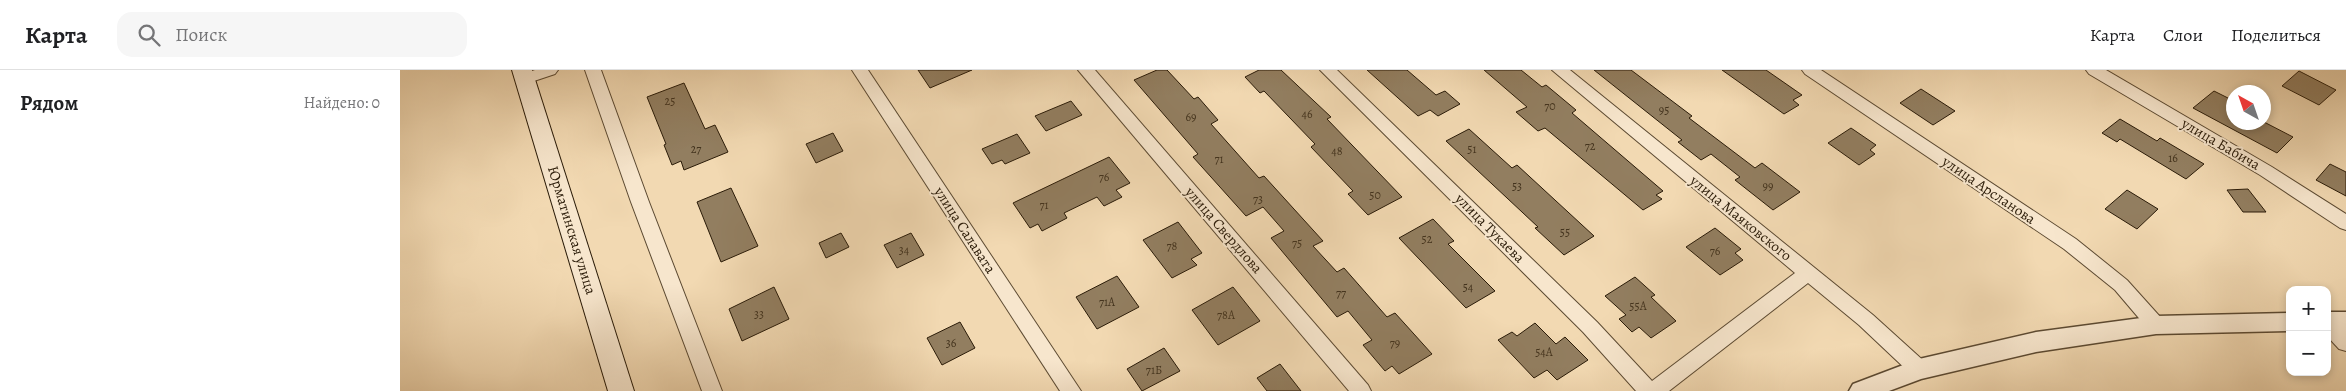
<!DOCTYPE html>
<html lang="ru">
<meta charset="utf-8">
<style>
body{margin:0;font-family:Alegreya,serif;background:#f6f6f6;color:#202124}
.controls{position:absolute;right:15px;bottom:15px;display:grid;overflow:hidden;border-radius:10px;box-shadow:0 2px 8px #0003}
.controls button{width:45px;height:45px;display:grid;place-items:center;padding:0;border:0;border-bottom:1px solid #e0e0e0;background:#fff;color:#202124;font:25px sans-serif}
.compass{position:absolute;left:1826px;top:15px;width:45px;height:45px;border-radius:50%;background:#fff;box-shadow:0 2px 8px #0003;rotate:320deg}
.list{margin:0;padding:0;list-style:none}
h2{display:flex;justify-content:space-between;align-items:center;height:65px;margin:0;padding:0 20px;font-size:21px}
h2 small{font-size:16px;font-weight:400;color:#757577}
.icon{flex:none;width:28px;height:28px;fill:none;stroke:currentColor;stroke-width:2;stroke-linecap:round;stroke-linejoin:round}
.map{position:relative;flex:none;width:1946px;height:321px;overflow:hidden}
header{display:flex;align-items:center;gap:30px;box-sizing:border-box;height:70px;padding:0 25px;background:#fff;border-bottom:1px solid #e0e0e0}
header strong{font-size:24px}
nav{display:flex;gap:28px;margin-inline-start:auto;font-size:18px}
.search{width:350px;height:45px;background:#f6f6f6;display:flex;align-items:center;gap:12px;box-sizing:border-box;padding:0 18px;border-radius:15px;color:#757577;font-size:19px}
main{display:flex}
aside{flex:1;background:#fff}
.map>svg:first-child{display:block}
.building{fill:#927e60;stroke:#2a1b08}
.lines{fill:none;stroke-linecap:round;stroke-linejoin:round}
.minor-casing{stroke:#5c4a32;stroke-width:2}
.tertiary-casing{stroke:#5c4a32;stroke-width:3}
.secondary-casing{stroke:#2a1b08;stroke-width:2}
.minor{fill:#f7e6cd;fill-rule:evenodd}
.tertiary{fill:#f7e6cd;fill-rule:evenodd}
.secondary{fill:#f7e6cd;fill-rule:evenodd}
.labels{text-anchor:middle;stroke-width:4;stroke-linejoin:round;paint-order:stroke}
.number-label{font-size:12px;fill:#44341e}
.street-label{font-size:15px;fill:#2a1b08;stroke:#f7e6cd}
</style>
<header>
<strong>Карта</strong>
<div class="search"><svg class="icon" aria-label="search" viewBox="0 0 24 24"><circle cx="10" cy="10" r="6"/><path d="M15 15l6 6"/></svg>Поиск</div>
<nav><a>Карта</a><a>Слои</a><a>Поделиться</a></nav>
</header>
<main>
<aside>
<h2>Рядом<small>Найдено: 0</small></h2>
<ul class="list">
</ul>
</aside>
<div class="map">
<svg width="1946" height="321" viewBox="0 0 1946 321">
<rect width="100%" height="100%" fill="#f2d9b2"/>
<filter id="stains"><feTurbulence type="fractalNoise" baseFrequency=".004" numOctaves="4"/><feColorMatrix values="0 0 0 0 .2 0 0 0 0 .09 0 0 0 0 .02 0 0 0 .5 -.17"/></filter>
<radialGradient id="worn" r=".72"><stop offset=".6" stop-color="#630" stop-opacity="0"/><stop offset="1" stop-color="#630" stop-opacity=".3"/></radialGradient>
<g class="building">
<polygon points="518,0 572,0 530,18"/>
<polygon points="757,0 767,0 794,29 798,27 818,50 811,54 859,108 864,106 923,171 913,176 937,202 944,198 987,247 995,243 1032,284 999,304 992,296 985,301 963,275 972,270 948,241 937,247 871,168 884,161 863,137 846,146 793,87 798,84 734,10"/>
<polygon points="859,0 881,0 931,47 927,49 1002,127 968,145 948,124 953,121 911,77 915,74 864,21 860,23 845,7"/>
<polygon points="967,0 1007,0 1036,25 1045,21 1060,34 1038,46 1030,40 1018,46"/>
<polygon points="1084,0 1121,0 1142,17 1146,15 1176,40 1172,43 1263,121 1256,125 1262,129 1243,140 1145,58 1138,61 1116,42 1127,37"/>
<polygon points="1194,0 1231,0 1292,46 1289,48 1355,98 1362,93 1400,122 1373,140 1335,110 1340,107 1311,84 1301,90 1278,72 1282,70"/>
<polygon points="1322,0 1366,0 1402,25 1393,30 1399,35 1384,44"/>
<polygon points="1899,1 1936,20 1919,35 1882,16"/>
<polygon points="284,13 305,59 315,55 328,82 284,100 281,91 272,95 264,75 266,74 247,27"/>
<polygon points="1521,19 1555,41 1533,55 1500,33"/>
<polygon points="1814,21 1834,31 1834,52 1864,52 1893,67 1877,83 1793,38"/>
<polygon points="671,31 682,45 646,61 635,46"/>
<polygon points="1720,49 1757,71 1760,68 1804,94 1786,109 1720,69 1717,72 1702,63"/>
<polygon points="1451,58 1476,75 1470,80 1475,84 1459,95 1428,73"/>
<polygon points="1069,59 1112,98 1117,95 1194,166 1164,185 1135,158 1138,157 1046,71"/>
<polygon points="433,63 443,81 416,93 406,74"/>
<polygon points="617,64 630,83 605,94 602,90 592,94 582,79"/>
<polygon points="709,87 730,113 716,120 722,127 704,136 697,127 664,143 667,148 642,161 638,154 630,158 613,133"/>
<polygon points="1930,94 1946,102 1946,126 1916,110"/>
<polygon points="331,118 358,176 321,192 297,132"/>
<polygon points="1848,119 1866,142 1843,142 1827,120"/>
<polygon points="1727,120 1758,139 1737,159 1705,139"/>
<polygon points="1033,149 1054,171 1048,174 1095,221 1066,238 999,168"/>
<polygon points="778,152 802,183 791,189 797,195 772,208 743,170"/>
<polygon points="1315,158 1341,179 1335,183 1343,190 1320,205 1286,177"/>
<polygon points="441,163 449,177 426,188 419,173"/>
<polygon points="511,163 524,185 497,198 484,175"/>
<polygon points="717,206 739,237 697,259 676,227"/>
<polygon points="1235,207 1255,225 1251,227 1276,251 1251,268 1239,257 1232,262 1219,249 1226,245 1205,226"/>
<polygon points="374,217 389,249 342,271 329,239"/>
<polygon points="833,217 860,251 818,275 792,240"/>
<polygon points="560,252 575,278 542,295 527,268"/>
<polygon points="1135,253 1156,274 1165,267 1188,290 1157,310 1147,300 1134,308 1098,270 1112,262 1117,266"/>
<polygon points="764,278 780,301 742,321 727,299"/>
<polygon points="880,294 901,321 867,321 857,308"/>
</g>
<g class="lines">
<defs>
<g id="minor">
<polygon points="135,0 158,0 155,4 125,14 120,13 117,9 120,5"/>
<polygon points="185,0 201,0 249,132 322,321 302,321 231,132"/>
<polygon points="452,0 468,0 681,321 660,321"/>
<polygon points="678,0 695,0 968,315 971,321 949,321"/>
<polygon points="920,0 937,0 1197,252 1252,311 1395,203 1152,0 1170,0 1473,245 1526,293 1529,299 1526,305 1519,307 1512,305 1459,255 1408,213 1269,321 1236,321 1183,262"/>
<polygon points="1402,0 1421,0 1676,169 1727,210 1763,250 1765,255 1763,260 1756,263 1749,260 1715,220 1664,179 1405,4"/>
<polygon points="1686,0 1706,0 1872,97 1946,144 1946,160 1940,158 1860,105 1689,4"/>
<polygon points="1927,245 1934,248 1946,260 1946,281 1939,279 1927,266"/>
</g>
<g id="tertiary">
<rect x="1927" y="242" width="19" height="18"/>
<polygon points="1890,243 1890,261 1756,264 1636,282 1521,309 1489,321 1449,321 1453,314 1519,289 1636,262 1756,246"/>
</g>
<polygon id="secondary" points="112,0 132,0 234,321 208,321"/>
</defs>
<use href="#minor" class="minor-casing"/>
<use href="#tertiary" class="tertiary-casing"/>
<use href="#secondary" class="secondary-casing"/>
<use href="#minor" class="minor"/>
<use href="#tertiary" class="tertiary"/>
<use href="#secondary" class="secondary"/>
</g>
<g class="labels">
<g class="number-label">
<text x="270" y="35">25</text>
<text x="1150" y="40">70</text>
<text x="1264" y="44">95</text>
<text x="907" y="48">46</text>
<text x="791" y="51">69</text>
<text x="1190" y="80">72</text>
<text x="296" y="83">27</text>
<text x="1072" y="83">51</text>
<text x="937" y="85">48</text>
<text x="1773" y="92">16</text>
<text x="819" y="93">71</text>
<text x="704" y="111">76</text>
<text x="1117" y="120">53</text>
<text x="1368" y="120">99</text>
<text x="975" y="129">50</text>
<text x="858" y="133">73</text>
<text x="644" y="139">71</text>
<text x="1165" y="166">55</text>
<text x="1027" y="173">52</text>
<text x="897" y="177">75</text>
<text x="772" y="180">78</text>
<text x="504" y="184">34</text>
<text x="1315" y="185">76</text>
<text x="1068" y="221">54</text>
<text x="941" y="227">77</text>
<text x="707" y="236">71А</text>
<text x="1238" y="240">55А</text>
<text x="359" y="248">33</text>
<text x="826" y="249">78А</text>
<text x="551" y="277">36</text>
<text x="995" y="277">79</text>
<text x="1144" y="286">54А</text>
<text x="754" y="304">71Б</text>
</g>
<g class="street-label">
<text transform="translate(1821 74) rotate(30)" y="5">улица Бабича</text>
<text transform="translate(1589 120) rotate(34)" y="5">улица Арсланова</text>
<text transform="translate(1341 148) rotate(39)" y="5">улица Маяковского</text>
<text transform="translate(1090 158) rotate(45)" y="5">улица Тукаева</text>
<text transform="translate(172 160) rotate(73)" y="5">Юрматинская улица</text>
<text transform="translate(565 160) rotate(57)" y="5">улица Салавата</text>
<text transform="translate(824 160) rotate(49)" y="5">улица Свердлова</text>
</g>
</g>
<rect width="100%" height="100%" filter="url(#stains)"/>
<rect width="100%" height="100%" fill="url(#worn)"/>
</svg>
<div class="controls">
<button>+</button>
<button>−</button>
</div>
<svg class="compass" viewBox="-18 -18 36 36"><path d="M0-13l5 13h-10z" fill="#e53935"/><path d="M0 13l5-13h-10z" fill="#757577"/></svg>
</div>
</main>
